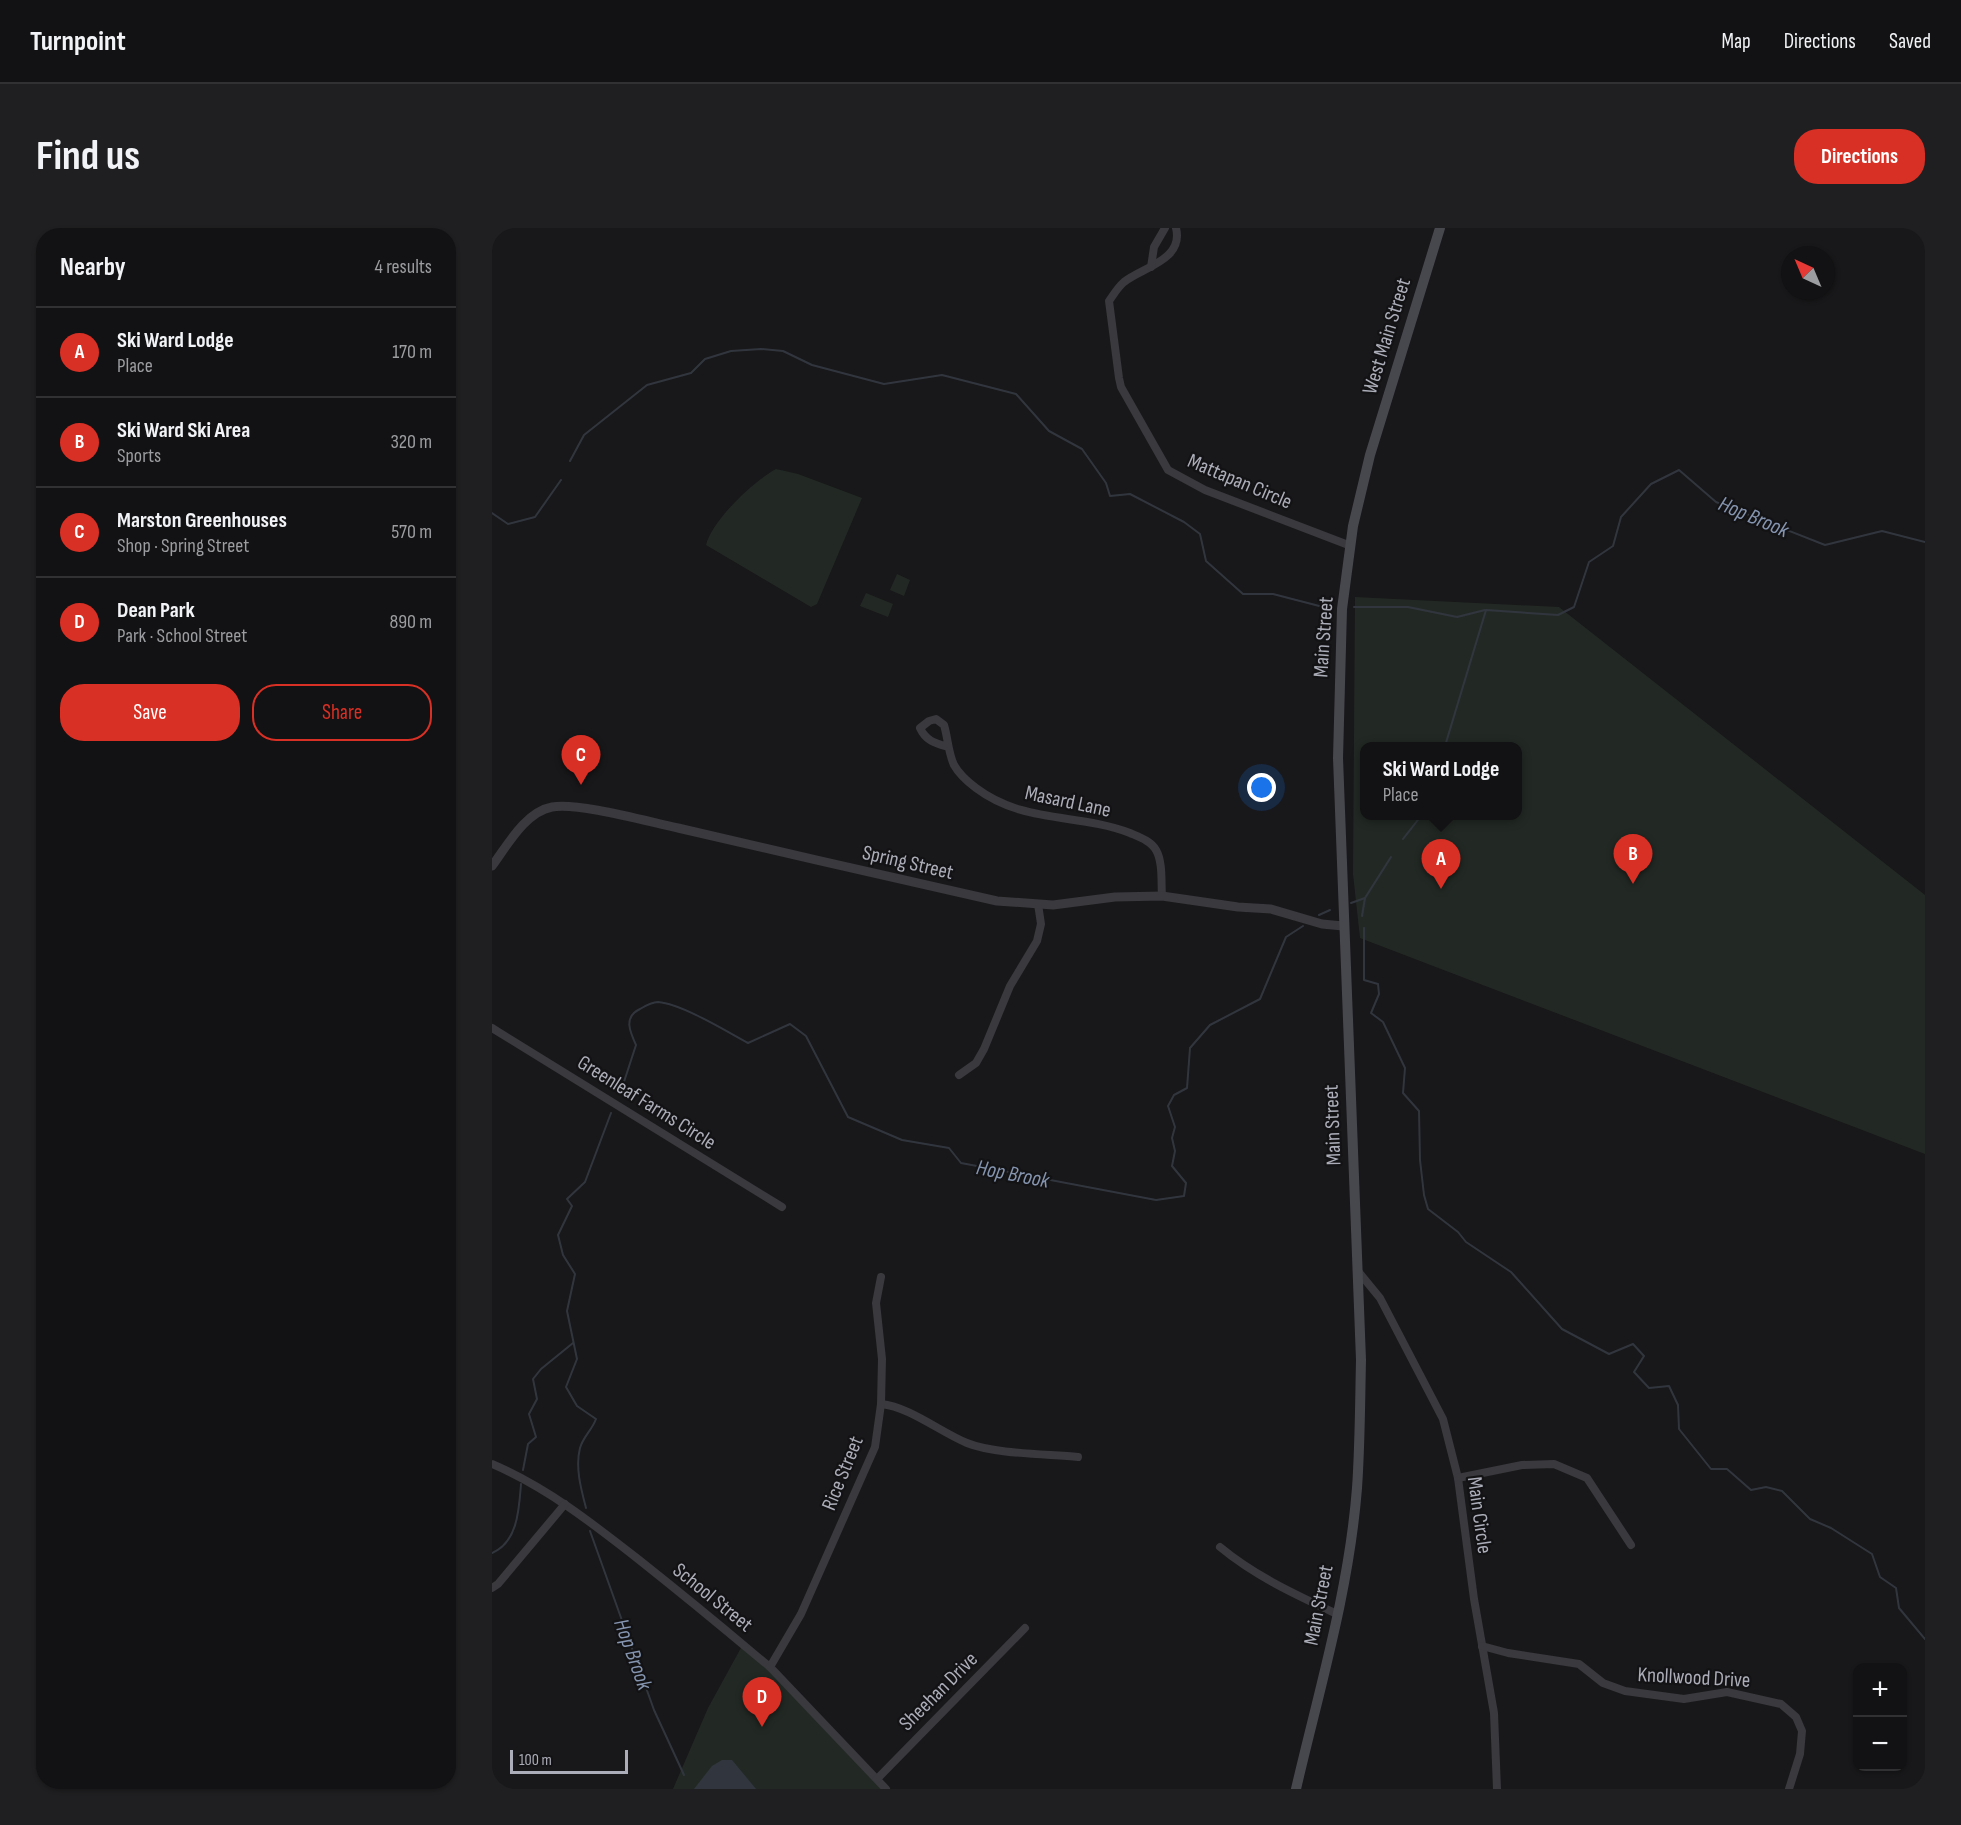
<!DOCTYPE html>
<meta charset="utf-8">
<style>
body{margin:0;font-family:"Sofia Sans Condensed",sans-serif;background:#1f1f21;color:#f1f3f6}
.controls{position:absolute;right:18px;bottom:18px;display:grid;overflow:hidden;border-radius:12px;box-shadow:0 2px 4px #0004}
.controls button{width:54px;height:54px;display:grid;place-items:center;padding:0;border:0;border-bottom:2px solid #313133;background:#121113;color:#f1f3f6;font:30px sans-serif}
.compass{position:absolute;left:1289px;top:18px;width:54px;height:54px;border-radius:50%;background:#121113;box-shadow:0 2px 4px #0004;rotate:316deg}
.scale{position:absolute;left:18px;bottom:15px;width:118px;box-sizing:border-box;padding-left:6px;border:3px solid #abadb8;border-top:0;font-size:16px;line-height:21px;white-space:nowrap;color:#abadb8;-webkit-text-stroke:4px #131214;paint-order:stroke}
.you{position:absolute;left:770px;top:560px;width:21px;height:21px;margin:-15px;border:4px solid #fff;border-radius:50%;background:#1a73e8;box-shadow:0 0 0 9px #1a73e833}
.badge{display:grid;place-items:center;width:39px;height:39px;border-radius:50%;background:#d93025;color:#fff;font-size:20px;font-weight:700}
.pin{position:absolute;translate:-50% -50px;filter:drop-shadow(0 2px 3px #0008)}
.pin::after{content:'';position:absolute;top:32px;width:21px;height:18px;background:inherit;clip-path:polygon(0 0,100% 0,50% 100%)}
.popup{position:absolute;left:868px;top:514px;width:162px;height:78px;box-sizing:border-box;display:grid;place-content:center;border-radius:12px;background:#121113;filter:drop-shadow(0 2px 4px #0005);font-size:20px;white-space:nowrap;color:#9c9da0}
.popup b{font-size:22px;color:#f1f3f6}
.popup::after{content:'';position:absolute;left:50%;top:100%;margin-left:-12px;border:12px solid transparent;border-top-color:#121113}
.list{margin:0;padding:0;list-style:none}
h2{display:flex;justify-content:space-between;align-items:center;height:78px;margin:0;padding:0 24px;font-size:26px}
h2 small{font-size:20px;font-weight:400;color:#9c9da0}
.list li{display:grid;grid-template-columns:39px 1fr auto;gap:18px;align-items:center;box-sizing:border-box;height:90px;padding:0 24px;border-top:2px solid #313133}
.list b{display:block;font-size:22px;white-space:nowrap}
.list p{margin:0;font-size:20px;white-space:nowrap;color:#9c9da0}
.list em{font-size:20px;font-style:normal;color:#9c9da0}
.actions{display:flex;gap:12px;padding:18px 24px}
.actions a{flex:1;padding:14px 0;border:2px solid #d93025;border-radius:24px;text-align:center;font-size:21px;color:#d93025}
.actions .main{background:#d93025;color:#fff}
.map{position:relative;flex:none;width:1433px;height:1561px;overflow:hidden;border-radius:24px}
header{display:flex;align-items:center;gap:36px;box-sizing:border-box;height:84px;padding:0 30px;background:#121113;border-bottom:2px solid #313133}
header strong{font-size:28px}
nav{display:flex;gap:33px;margin-inline-start:auto;font-size:21px}
.intro{display:flex;align-items:center;justify-content:space-between;box-sizing:border-box;height:144px;padding:0 36px}
h1{margin:0;font-size:42px}
.button{padding:15px 27px;border-radius:24px;background:#d93025;color:#fff;font-size:21px;font-weight:700}
main{display:flex;gap:36px;padding:0 36px}
aside{flex:1;background:#121113;border-radius:24px;box-shadow:0 2px 4px #0004}
.map>svg:first-child{display:block}
.green{fill:#222924;fill-rule:evenodd}
.water{fill:#31363e}
.lines{fill:none;stroke-linecap:round;stroke-linejoin:round}
.stream{stroke:#31363e;stroke-width:2}
.minor{stroke:#39393e;stroke-width:8}
.tertiary{stroke:#39393e;stroke-width:9}
.secondary{stroke:#47484e;stroke-width:10}
.labels{text-anchor:middle;stroke-width:4.5;stroke-linejoin:round;paint-order:stroke}
.street-label{font-size:21px;fill:#abadb8;stroke:#131214}
.water-label{font-size:22px;font-style:italic;fill:#8595b0;stroke:#131214}
</style>
<header>
<strong>Turnpoint</strong>
<nav><a>Map</a><a>Directions</a><a>Saved</a></nav>
</header>
<div class="intro"><h1>Find us</h1><a class="button">Directions</a></div>
<main>
<aside>
<h2>Nearby<small>4 results</small></h2>
<ul class="list">
<li><span class="badge">A</span><div><b>Ski Ward Lodge</b><p>Place</p></div><em>170 m</em></li>
<li><span class="badge">B</span><div><b>Ski Ward Ski Area</b><p>Sports</p></div><em>320 m</em></li>
<li><span class="badge">C</span><div><b>Marston Greenhouses</b><p>Shop · Spring Street</p></div><em>570 m</em></li>
<li><span class="badge">D</span><div><b>Dean Park</b><p>Park · School Street</p></div><em>890 m</em></li>
</ul>
<div class="actions"><a class="main">Save</a><a>Share</a></div>
</aside>
<div class="map">
<svg width="1433" height="1561" viewBox="0 0 1433 1561">
<rect width="100%" height="100%" fill="#181719"/>
<g class="green">
<path d="M284,241l22,5 64,24 -45,106 -6,3 -105,-62c6,-25 48,-64 70,-76z"/>
<polygon points="405,346 418,352 412,368 398,362"/>
<polygon points="374,365 401,376 396,389 368,378"/>
<path d="M863,369l204,10 366,288v259l-565,-216 -7,-64zM872,518h154v70h-154z"/>
<polygon points="250,1418 275,1439 392,1561 181,1561 216,1480"/>
</g>
<polygon class="water" points="230,1532 240,1532 264,1561 202,1561 220,1538"/>
<g class="lines">
<g class="stream">
<polyline points="78,233 92,207 155,157 199,145 213,131 239,123 269,121 291,123 320,137 392,156 450,147 524,166 557,203 590,221 614,255 618,268 638,266 692,294 708,306 714,333 751,366 781,366 835,380"/>
<polyline points="0,285 16,296 43,289 69,252"/>
<polyline points="862,379 916,379 965,389 993,382"/>
<polyline points="953,518 994,382 1066,387 1082,379 1097,334 1121,318 1129,289 1159,256 1187,242 1224,274 1333,317 1390,303 1433,314"/>
<polyline points="911,611 929,588"/>
<polyline points="859,675 873,670 899,629"/>
<polyline points="827,687 838,682"/>
<polyline points="870,688 873,670"/>
<polyline points="872,700 872,752 886,756 887,766 879,785 891,794 913,840 911,865 927,883 928,932 932,967 936,981 966,1004 974,1014 1019,1044 1070,1101 1117,1126 1141,1116 1152,1128 1142,1144 1157,1160 1177,1158 1186,1177 1187,1201 1219,1241 1235,1241 1259,1262 1274,1259 1290,1263 1318,1291 1339,1300 1380,1326 1388,1349 1404,1360 1407,1380 1433,1411"/>
<path d="M129,863l15,-46c-6,-13 -13,-28 4,-36 5,-3 13,-7 18,-7 24,2 68,29 90,41l42,-19 16,12 42,81 54,23 47,8 12,15 195,37 28,-4 2,-13 -14,-17 3,-15 -3,-13 3,-11 -7,-21 6,-11 13,-7 3,-40 20,-23 50,-26 26,-62 17,-11"/>
<polyline points="31,1242 36,1216 44,1209 37,1186 45,1171 41,1151 49,1141 81,1115"/>
<path d="M94,1280c-5,-19 -11,-41 -6,-60 3,-11 12,-18 16,-29l-19,-13 -11,-19 11,-28 -10,-48 8,-37 -12,-19 -5,-20 14,-29 -5,-7 18,-17 26,-69"/>
<polyline points="98,1303 162,1482 192,1547"/>
<path d="M0,1325c26,-11 27,-44 29,-69"/>
</g>
<g class="minor">
<path d="M684,0c8,32 -33,39 -52,54 -6,5 -10,12 -15,19l10,77 2,9 47,83 37,20 146,56"/>
<polyline points="659,39 662,19 673,0"/>
<path d="M456,519c-13,-4 -22,-6 -28,-19l9,-7 7,-2 8,6c4,13 4,27 10,40 5,9 14,17 22,23 48,36 101,25 154,45 9,4 21,8 26,17 7,12 5,32 6,46"/>
<polyline points="0,800 290,979"/>
<polyline points="467,847 484,835 492,821 518,758 545,713 549,696 546,676"/>
<polyline points="865,1042 888,1070 951,1191 966,1250 982,1371 1002,1485 1005,1561"/>
<path d="M389,1176c29,3 59,28 86,39 27,11 80,11 111,14"/>
<path d="M0,1236c54,23 100,59 146,95 39,31 77,62 115,94l17,14 116,122"/>
<polyline points="966,1250 1030,1237 1062,1236 1095,1250 1139,1317"/>
<path d="M728,1319c35,29 76,48 117,67"/>
<polyline points="0,1360 6,1356 73,1276"/>
<polyline points="990,1418 1016,1425 1087,1436 1111,1455 1133,1463 1192,1471 1235,1464 1289,1476 1304,1489 1310,1503 1308,1526 1297,1561"/>
<polyline points="278,1439 309,1386 383,1219 389,1176 390,1131 384,1075 389,1049"/>
<polyline points="385,1551 533,1400"/>
</g>
<path class="tertiary" d="M0,638c15,-20 33,-54 60,-59 26,-5 97,15 126,21 106,25 213,49 319,73l56,4 62,-8 47,-1 76,11 33,2 51,15 21,2"/>
<path class="secondary" d="M804,1561c23,-99 53,-198 61,-301 3,-42 3,-85 4,-128l-23,-602 4,-149 11,-83 17,-71 70,-227"/>
</g>
<g class="labels">
<g class="street-label">
<text transform="translate(894 108) rotate(-73)" y="7">West Main Street</text>
<text transform="translate(748 253) rotate(23)" y="7">Mattapan Circle</text>
<text transform="translate(831 409) rotate(-86)" y="7">Main Street</text>
<text transform="translate(576 573) rotate(12)" y="7">Masard Lane</text>
<text transform="translate(416 634) rotate(13)" y="7">Spring Street</text>
<text transform="translate(155 874) rotate(32)" y="7">Greenleaf Farms Circle</text>
<text transform="translate(840 897) rotate(-92)" y="7">Main Street</text>
<text transform="translate(350 1245) rotate(-68)" y="7">Rice Street</text>
<text transform="translate(988 1287) rotate(82)" y="7">Main Circle</text>
<text transform="translate(221 1369) rotate(39)" y="7">School Street</text>
<text transform="translate(826 1377) rotate(-79)" y="7">Main Street</text>
<text transform="translate(1202 1449) rotate(3)" y="7">Knollwood Drive</text>
<text transform="translate(446 1463) rotate(-45)" y="7">Sheehan Drive</text>
</g>
<g class="water-label">
<text transform="translate(1262 288) rotate(23)" y="8">Hop Brook</text>
<text transform="translate(521 945) rotate(11)" y="8">Hop Brook</text>
<text transform="translate(142 1426) rotate(70)" y="8">Hop Brook</text>
</g>
</g>
</svg>
<div class="controls">
<button>+</button>
<button>−</button>
</div>
<svg class="compass" viewBox="-18 -18 36 36"><path d="M0-13l5 13h-10z" fill="#e53935"/><path d="M0 13l5-13h-10z" fill="#9c9da0"/></svg>
<div class="scale">100 m</div>
<div class="you"></div>
<div class="pin badge" style="left:949px;top:661px">A</div>
<div class="popup"><b>Ski Ward Lodge</b>Place</div>
<div class="pin badge" style="left:1141px;top:656px">B</div>
<div class="pin badge" style="left:89px;top:557px">C</div>
<div class="pin badge" style="left:270px;top:1499px">D</div>
</div>
</main>
